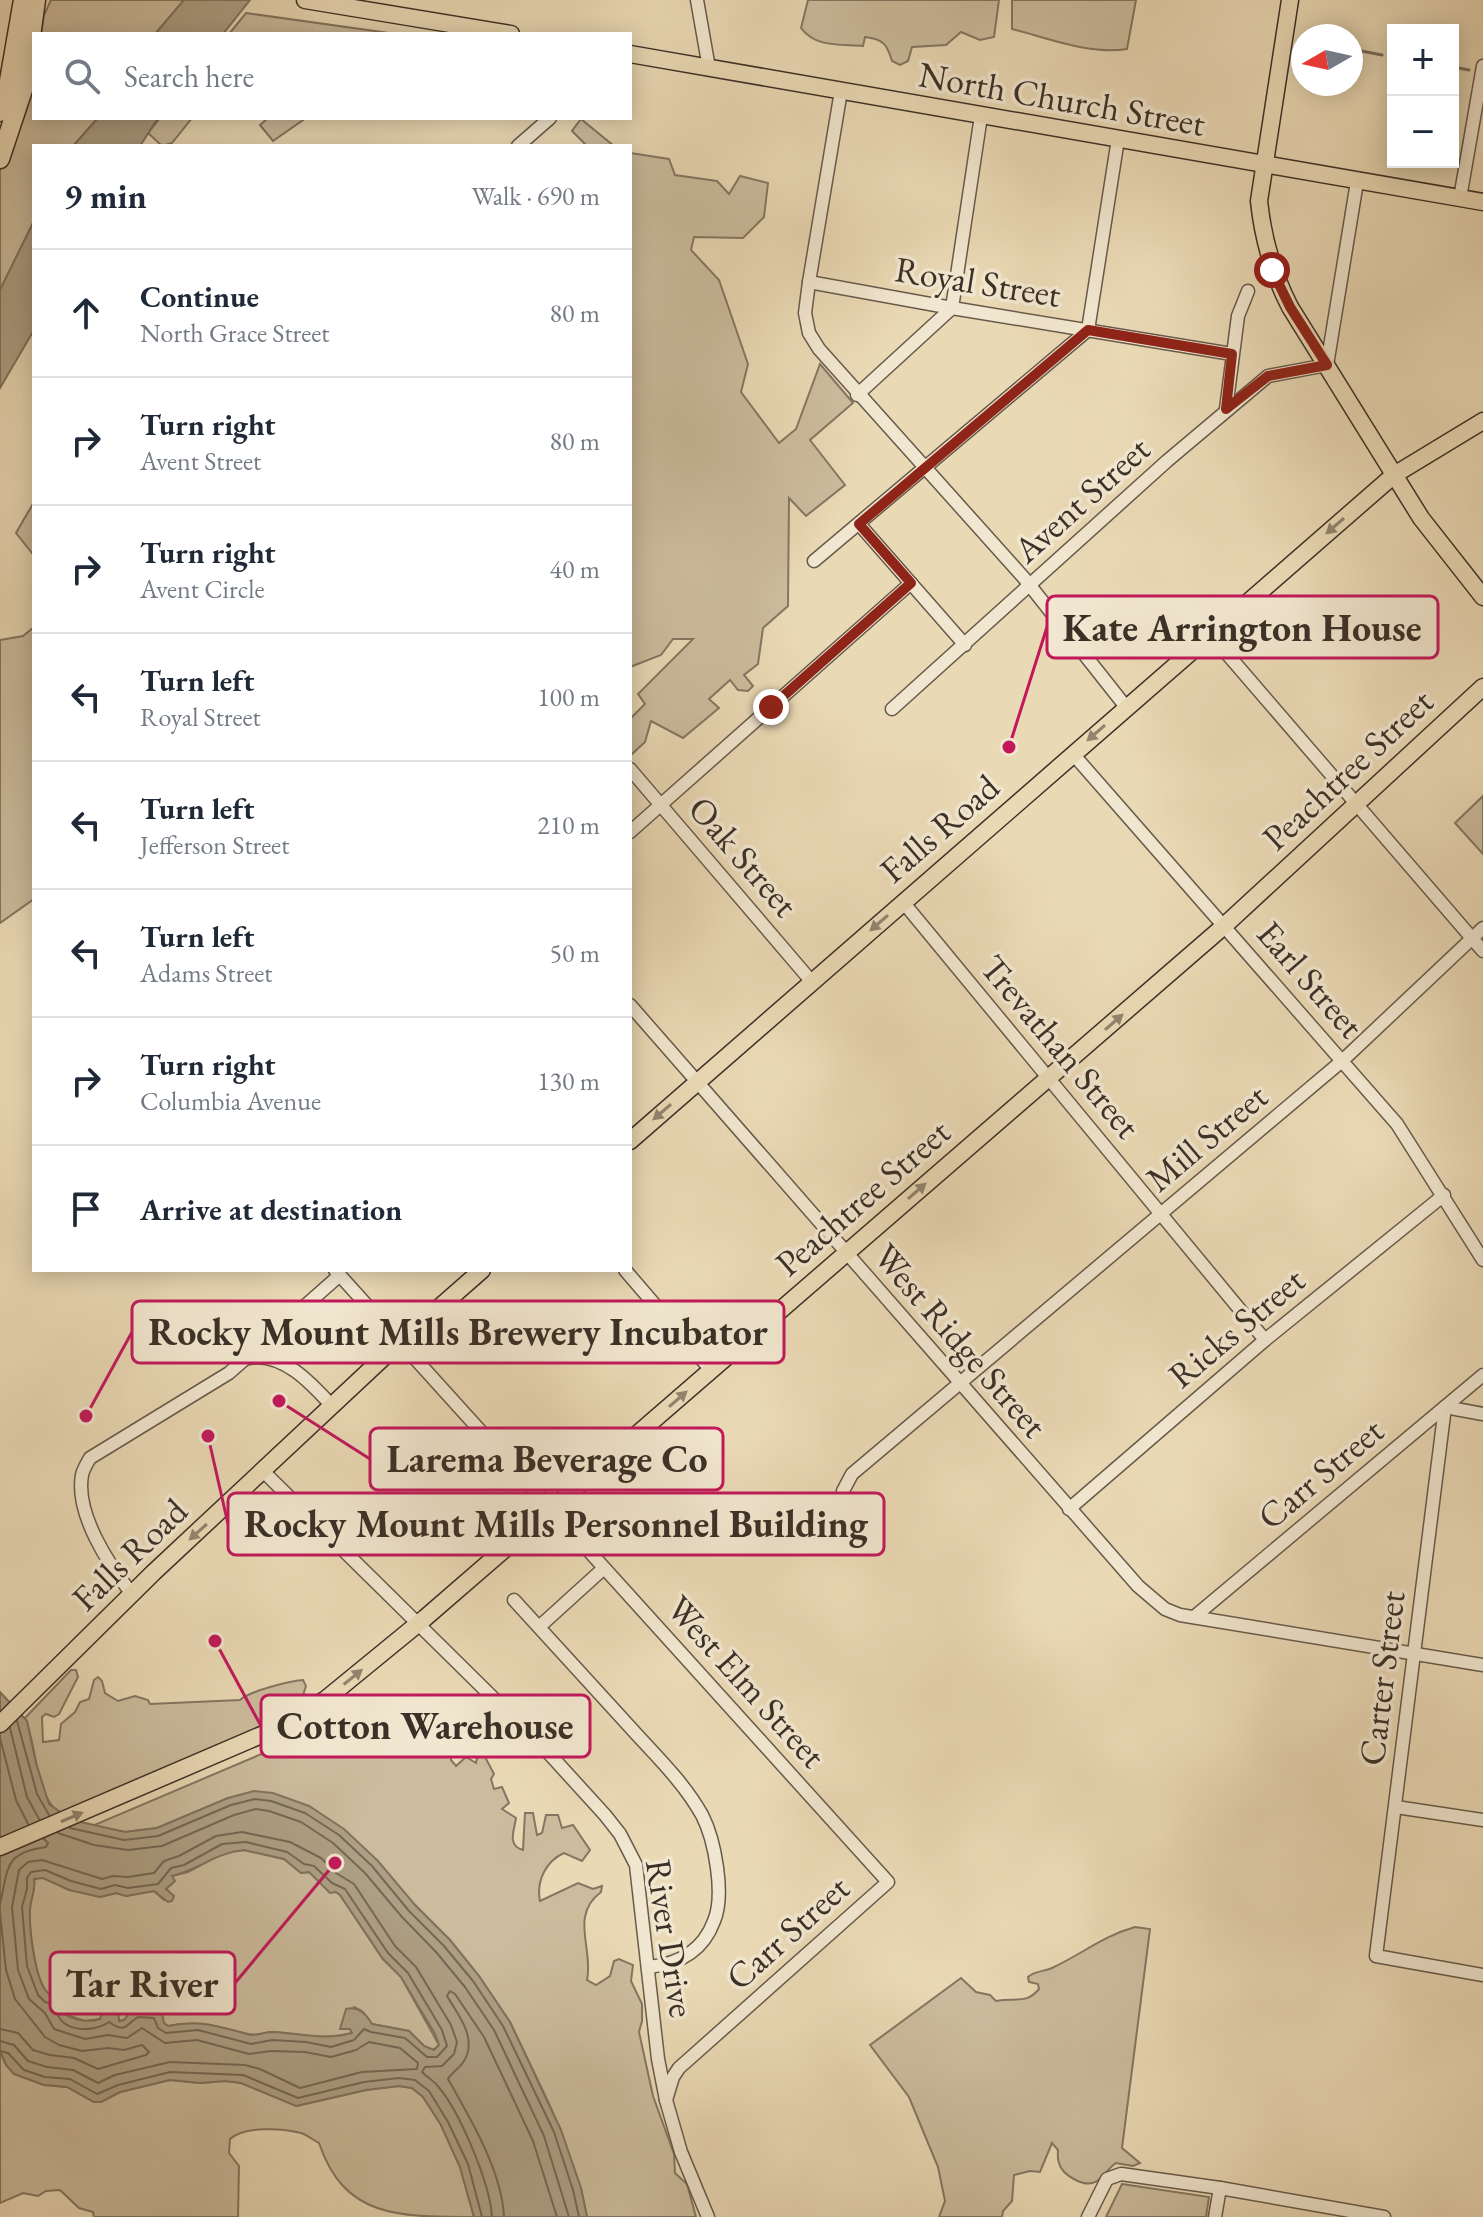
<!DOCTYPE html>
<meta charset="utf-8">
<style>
body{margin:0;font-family:"EB Garamond",serif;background:#f6f6f7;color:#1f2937}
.controls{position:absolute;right:24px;top:24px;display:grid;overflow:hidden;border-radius:0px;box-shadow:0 4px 20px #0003}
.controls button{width:72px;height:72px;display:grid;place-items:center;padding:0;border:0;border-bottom:2px solid #e0e1e3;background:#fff;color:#1f2937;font:40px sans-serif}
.compass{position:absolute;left:1291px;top:24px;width:72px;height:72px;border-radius:50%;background:#fff;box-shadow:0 4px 20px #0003;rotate:261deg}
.stop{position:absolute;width:24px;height:24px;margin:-18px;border:6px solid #8f2418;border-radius:50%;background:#fff}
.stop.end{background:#8f2418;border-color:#fff;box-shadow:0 2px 8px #0008}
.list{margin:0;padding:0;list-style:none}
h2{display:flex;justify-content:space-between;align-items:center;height:104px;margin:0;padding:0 32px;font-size:34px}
h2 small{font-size:26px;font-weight:400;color:#747a83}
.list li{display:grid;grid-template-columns:52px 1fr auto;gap:24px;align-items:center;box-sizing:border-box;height:128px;padding:0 32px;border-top:2px solid #e0e1e3}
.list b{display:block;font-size:30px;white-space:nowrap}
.list p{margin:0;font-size:26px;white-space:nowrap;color:#747a83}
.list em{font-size:26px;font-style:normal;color:#747a83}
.icon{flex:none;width:44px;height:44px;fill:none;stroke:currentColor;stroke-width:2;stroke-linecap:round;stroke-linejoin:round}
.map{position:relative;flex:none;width:1483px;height:2217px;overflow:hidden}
.search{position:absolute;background:#fff;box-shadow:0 4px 20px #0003;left:32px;top:32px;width:600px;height:88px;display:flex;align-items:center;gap:20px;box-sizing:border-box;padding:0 28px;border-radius:0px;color:#747a83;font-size:30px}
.panel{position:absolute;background:#fff;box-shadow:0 4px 20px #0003;left:32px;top:144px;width:600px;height:1128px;border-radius:0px}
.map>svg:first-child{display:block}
.green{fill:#ccbc9d;stroke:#847662;stroke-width:2}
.water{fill:#aea085;stroke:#80735f;stroke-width:2;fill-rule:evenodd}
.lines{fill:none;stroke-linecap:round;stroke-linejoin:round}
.shore{stroke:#746856;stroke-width:2}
.stream{stroke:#80735f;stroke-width:3}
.minor-casing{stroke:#675a4a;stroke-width:15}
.major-casing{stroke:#3b3027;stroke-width:19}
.highway-casing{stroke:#3b3027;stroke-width:21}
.minor{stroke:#f1e6cf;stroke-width:12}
.major{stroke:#ead9b5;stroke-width:16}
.highway{stroke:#ead9b5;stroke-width:18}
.oneway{fill:#92846e}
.route{stroke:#8f2418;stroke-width:10}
.labels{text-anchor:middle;stroke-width:7;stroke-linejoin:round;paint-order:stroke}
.street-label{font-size:36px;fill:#3b3027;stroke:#f1e6cf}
.leader{fill:none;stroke:#c2185b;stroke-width:3}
.callout-dot{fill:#c2185b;stroke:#f1e6cf;stroke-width:3}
.callout{fill:#f1e6cf;stroke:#c2185b;stroke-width:3}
.callout-label{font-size:38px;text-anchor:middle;font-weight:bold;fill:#3b3027}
</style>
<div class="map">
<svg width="1483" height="2217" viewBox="0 0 1483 2217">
<rect width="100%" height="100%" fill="#ead9b5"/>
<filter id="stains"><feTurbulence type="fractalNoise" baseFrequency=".0025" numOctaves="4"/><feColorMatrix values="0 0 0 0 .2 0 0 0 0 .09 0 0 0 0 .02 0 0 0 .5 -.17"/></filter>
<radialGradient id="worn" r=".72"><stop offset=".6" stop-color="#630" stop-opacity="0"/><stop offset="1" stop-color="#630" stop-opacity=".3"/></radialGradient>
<g class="green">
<polygon points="51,0 184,0 155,34 41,34 44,15"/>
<path d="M808,0h191l-5,37 -14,3 -19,-8 -15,13 -34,2 -4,14 -8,4 -8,-4c-5,-17 -9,-22 -27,-24l-2,9c-23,-2 -47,2 -62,-18z"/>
<path d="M1012,0h124l-9,49c-37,6 -79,-11 -115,-20z"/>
<polygon points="246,13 389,33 229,34"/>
<polygon points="34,74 34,118 98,118 73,146 34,146 34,221 0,290 0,169"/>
<polygon points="160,118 192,118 172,143 162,146 148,133"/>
<polygon points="268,118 306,118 273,141 260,125"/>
<polygon points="581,119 614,146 587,146 572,131"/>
<polygon points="630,153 669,159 675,175 717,181 729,194 740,176 768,183 764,217 743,238 694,237 691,250 719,280 748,364 741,392 779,443 796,429 820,364 853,403 810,440 845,485 806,516 789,498 788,606 763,628 758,664 744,675 753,686 748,691 738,690 730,680 709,699 719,708 683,738 651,721 645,742 632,754 630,752 630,719 645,704 638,694 693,639 673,639 661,655 630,667"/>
<polygon points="34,502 34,551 32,553 16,533"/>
<polygon points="34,627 34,899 0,923 0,640 23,636"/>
<polygon points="1483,796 1483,854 1455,823"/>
<path d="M71,1670h5l2,7 -19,37 -5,3 -8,-3 -4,3 1,25 16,-2 2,-16 14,-12 5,-10 9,-3 5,-19 4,-3 4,4 3,12 13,8 17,-5 13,4 2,4 90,-4c10,-9 49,-19 63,-20l3,6 -6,18 -20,14 -220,96c-27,-22 -22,-66 -35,-96z"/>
<path d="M364,1701h5c8,10 7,16 5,28l6,9 16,4 3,9 7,2 11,-17 7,-5 17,4 9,6 1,19 5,6 10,-9 10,6 1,-5 7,-3 10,19 -3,5 3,10 8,-2 7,16 -7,6 14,9c-2,13 -9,28 7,32l2,-37h8l4,22 5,-2 4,-18h12l4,13 11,-3 17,25 -8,11 -18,-8c-18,8 -28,28 -24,48l38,-18 15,6 9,-3 -1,6c-32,24 -7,57 -14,88l9,5 14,-9 4,-15 5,-2 14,6 -2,16 11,23v17l-3,11 14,64 21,58 1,19 12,11 9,33h-109l-6,-29 -31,-82 -40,-84 -31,-46 -29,-36 -35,-35 -187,-107 -71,30 -32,4 -33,-6 219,-93 16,-1 6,-7v-9l6,-6z"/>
<path d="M244,1850l40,9 17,14 8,-1 31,23 43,64 18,18 38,68 -6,5 -9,-4 -15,-15 -37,-7 -10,-13 -8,-4 -13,22h9l2,4c-29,8 -50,1 -80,-1 -8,0 -16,5 -24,2 -29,-7 -51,-14 -80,-8l-29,-18 -15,12 -6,1 -14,-15 -4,13 -15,2 -21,-7 12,-17 -7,-5c-6,3 -11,6 -18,3 -16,-6 -22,-68 -21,-85 0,-12 6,-19 4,-31l9,-2 26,12 31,8 16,-4 10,3 28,-5 10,9 9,-3 -7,-9 5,-3 1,-9 16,-4 37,-20z"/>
<path d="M1135,1927l15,2 -28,219 18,15 -7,3 -17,-3c-8,5 -12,14 -19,18 -12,8 -35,-6 -38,-18 -2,-4 -1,-9 -1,-13l-6,-7 -12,29 -10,-1 -16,4 -2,26 -9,10 -1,6h-63l6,-16 -7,-34 -29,-70 -39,-52 91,-67 15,14 14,3 6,6c18,-4 30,4 43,-12l-1,-5 -9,-2 -1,-5c8,-7 16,-5 24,-9 30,-14 51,-32 83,-41z"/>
<path d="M0,2051l6,14 8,9 30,11 23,2 27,15h7l19,-10 50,-12 30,3 25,-2 16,2 56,23 69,-16 33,-4 13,2 11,9 18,28 19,42 14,50c-78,0 -130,0 -155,-74 -6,-3 -12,-8 -18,-10 -18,-5 -57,-7 -71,6l-1,14 10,13 -1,51h-144l-1,-5 -14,-4 -19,-18 -14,1 -8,5 -15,-3 -23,10z"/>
<polygon points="1122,2184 1209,2197 1206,2217 1106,2217"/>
</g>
<g class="water">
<polygon points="184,0 250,0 223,34 155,34"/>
<polygon points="98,118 158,118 140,146 73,146"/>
<polygon points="34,221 34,330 0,388 0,290"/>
<path d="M0,1692l27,29 9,42 13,41 23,16 53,12 32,-4 71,-30 26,-7 19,2 36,13 35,23 34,32 37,44 35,35 29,36 31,46 51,108 20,58 6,29h-113l-14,-50 -19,-42 -18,-28 -11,-9 -13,-2 -33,4 -70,16 -55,-23 -16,-2 -25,2 -30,-3 -50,12 -19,10h-7l-27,-15 -23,-2 -30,-11 -8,-9 -6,-14zM244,1850l40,9 17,14 8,-1 21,21 6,-1 4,3 43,64 18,18 34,57 4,11 -5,5 -10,-4 -15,-15 -37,-7c-6,-10 -13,-18 -26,-15l-6,20h10l2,4c-29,8 -51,0 -80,-1 -9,0 -16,5 -25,2 -31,-8 -47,-15 -79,-8l-4,-3 -2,-10 -8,-5 -7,3 -15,-2 -8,11 -5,1 -1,-16 -8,-2 -6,3 -4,13c-12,4 -26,1 -36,-5l12,-18 -7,-4c-6,2 -11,6 -18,3 -16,-7 -22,-68 -21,-85 0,-11 6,-19 4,-31l9,-1 26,12 31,7 16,-4 10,3 28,-5 14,11 4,-1 2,-5 -8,-7 9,-8 -3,-5c28,-7 43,-23 72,-26z"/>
</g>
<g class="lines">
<g class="shore">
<polyline points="17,1721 37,1794 49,1815"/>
<polyline points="10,1728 27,1797 39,1819"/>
<polyline points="0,1738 16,1800 28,1824"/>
<polyline points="70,1828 124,1840 158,1836 231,1805 255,1799 271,1801 305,1813 339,1835 372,1866 409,1911 444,1946 473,1981 503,2026 554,2132 573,2190 579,2217"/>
<polyline points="58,1833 94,1845 128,1850 162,1846 234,1815 256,1809 269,1811 301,1822 333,1843 365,1873 402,1917 436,1952 465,1987 494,2030 544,2136 569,2217"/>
<path d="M246,1842l41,10 17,12 10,2 18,17 13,6 43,64 20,20 34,57 5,16 -10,11h-10l-22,-19 -34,-6 -7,-3 -10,11 -23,7 -25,-5 -34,-2 -21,4 -53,-14 -32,3 -8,-5 -4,-10 -16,-1c-13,8 -12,17 -29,5 -18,12 -53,10 -53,-17l-11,-3 -7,-7 -11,-29 -5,-59 5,-18v-11l4,-6 14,-2 26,11 30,8 14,-4 13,3 30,-4 13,-16 13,-3 38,-21z"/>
<path d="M0,1903c9,-35 3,-50 46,-56l2,-4 -4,-4"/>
<polyline points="0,1913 6,1970 15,1999 45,2037 59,2045 82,2051 108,2048 124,2050 142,2045 149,2052 146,2055 98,2069 74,2058 50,2055 33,2050 18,2033 0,2029"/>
<path d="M0,2041l14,4 14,16 19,6 26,3 25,13 17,-8 55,-13 75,3 15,4 40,19 62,-16 55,-3 1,-6 -18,-15 -31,-6 -13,8 -25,7 -26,-5 -34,-1 -22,3 -52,-14 -32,3 -23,-15 -15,10 -19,-3 -23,4 -31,-10 -9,-16 -16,-14 -11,-29 -6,-63 7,-37 9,-8 14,-2 60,19 11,-3 15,1 26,-4 10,-12 15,-5 37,-20 26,-4 48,10 31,16 15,15 18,11 41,62 21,21 35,58 6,17 -3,12 -12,12 -17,1 -3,5c4,4 10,8 14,12 23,25 54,99 56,133"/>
<polyline points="0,2051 8,2053 24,2070 45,2077 70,2079 97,2094 118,2085 170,2072 243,2075 298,2098 364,2082 399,2078 415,2080 429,2091 448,2122 468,2164 482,2217"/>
<path d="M504,2217c-2,-46 -34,-99 -56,-138 4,-7 12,-11 16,-18 14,-23 -6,-46 -17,-65l3,-5 5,3 29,43 49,104 24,76"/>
</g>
<g class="stream">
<polyline points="1351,49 1382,55"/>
<polyline points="1453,67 1469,70"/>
</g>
<defs>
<g id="minor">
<polyline points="697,0 709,68"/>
<polyline points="841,91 809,282 805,313 809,333 819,349 1024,578 1126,707"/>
<polyline points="518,146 550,118"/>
<polyline points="1460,198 1483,66"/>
<polyline points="809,282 952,308 1232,354"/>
<polyline points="857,395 952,308 981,116"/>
<polyline points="1226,409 1238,316 1248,291"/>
<polyline points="859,524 965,645"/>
<polyline points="814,561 1088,330 1118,139"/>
<polyline points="1210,634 1483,951"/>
<polyline points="892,709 1167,461 1268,376 1327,365 1357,182"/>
<polyline points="1073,754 1397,1124 1483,1260"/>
<polyline points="630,769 812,982"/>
<polyline points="630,832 911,583"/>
<polyline points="903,902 1265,1340"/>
<polyline points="630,1005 1138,1586 1165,1609 1180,1615 1483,1665"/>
<polyline points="335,1270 888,1882 679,2068 673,2077 666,2100"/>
<polyline points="625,1270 711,1370"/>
<path d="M249,1358c34,-6 62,25 83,48"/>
<polyline points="1483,1414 1445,1407 1376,1956 1483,1975"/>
<polyline points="264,1472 544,1748 605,1815 620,1834 636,1865 658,2059 666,2100 681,2152 708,2217"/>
<polyline points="843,1491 852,1474 1342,1061 1483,928"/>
<polyline points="1069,1509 1265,1340 1444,1195"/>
<path d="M132,1594c-23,-29 -57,-80 -50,-119 1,-5 5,-12 8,-17l139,-85 111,-98"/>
<path d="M514,1600c38,42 77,84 115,126 25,28 54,55 73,89 13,25 23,80 12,106 -11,30 -35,43 -65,46"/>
<polyline points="1194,1617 1483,1375"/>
<polyline points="539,1627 604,1568"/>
<polyline points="1396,1807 1483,1820"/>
<polyline points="1088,2217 1107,2179 1121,2174 1220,2188 1384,2217"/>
<polyline points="1215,2217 1220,2188"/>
</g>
<g id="major">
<polyline points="305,0 511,34"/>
<path d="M1290,0l-31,201c4,38 13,71 31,106l131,211 62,79"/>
<polyline points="630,54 1483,202"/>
<polyline points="630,1141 1394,475 1483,421"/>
<polyline points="0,1724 153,1573 400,1342 482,1270"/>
<polyline points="0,1847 280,1727 326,1699 425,1618 1224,926 1483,687"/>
</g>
<g id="highway">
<polyline points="0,112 6,98 23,0"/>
<polyline points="0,159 24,87 36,0"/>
</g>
</defs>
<use href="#minor" class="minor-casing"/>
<use href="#major" class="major-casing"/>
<use href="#highway" class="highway-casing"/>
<use href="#minor" class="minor"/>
<use href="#major" class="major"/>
<use href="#highway" class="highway"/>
</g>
<defs><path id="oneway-solid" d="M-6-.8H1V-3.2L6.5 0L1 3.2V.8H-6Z" transform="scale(2)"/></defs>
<g class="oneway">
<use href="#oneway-solid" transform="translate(1335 526) rotate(139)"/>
<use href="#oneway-solid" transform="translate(1096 733) rotate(139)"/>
<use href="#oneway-solid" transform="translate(879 923) rotate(139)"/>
<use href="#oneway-solid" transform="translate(1114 1022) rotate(-41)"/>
<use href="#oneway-solid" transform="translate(662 1112) rotate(139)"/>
<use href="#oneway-solid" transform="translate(917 1191) rotate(-41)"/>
<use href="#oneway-solid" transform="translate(678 1399) rotate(-41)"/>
<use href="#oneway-solid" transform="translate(198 1532) rotate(138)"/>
<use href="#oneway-solid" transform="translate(353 1677) rotate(-39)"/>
<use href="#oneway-solid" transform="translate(72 1817) rotate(-23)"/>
</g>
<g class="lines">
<polyline class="route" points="771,707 911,583 859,524 1088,330 1232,354 1226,409 1268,376 1327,365 1290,307 1272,270"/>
</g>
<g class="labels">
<g class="street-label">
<text transform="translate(1062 98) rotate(10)" y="13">North Church Street</text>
<text transform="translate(978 281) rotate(9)" y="13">Royal Street</text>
<text transform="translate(1081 499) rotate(-42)" y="13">Avent Street</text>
<text transform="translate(1347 769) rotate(-43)" y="13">Peachtree Street</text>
<text transform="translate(939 828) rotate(-41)" y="13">Falls Road</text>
<text transform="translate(744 856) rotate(49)" y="13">Oak Street</text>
<text transform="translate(1311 979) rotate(49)" y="13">Earl Street</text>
<text transform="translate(1061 1046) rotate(50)" y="13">Trevathan Street</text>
<text transform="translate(1206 1137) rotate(-40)" y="13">Mill Street</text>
<text transform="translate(862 1197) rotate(-41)" y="13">Peachtree Street</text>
<text transform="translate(1236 1327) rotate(-40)" y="13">Ricks Street</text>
<text transform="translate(961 1340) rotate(49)" y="13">West Ridge Street</text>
<text transform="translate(1320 1473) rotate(-40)" y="13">Carr Street</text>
<text transform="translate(129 1554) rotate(-44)" y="13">Falls Road</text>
<text transform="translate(1381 1678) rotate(-83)" y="13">Carter Street</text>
<text transform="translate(747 1681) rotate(48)" y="13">West Elm Street</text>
<text transform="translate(787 1932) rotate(-42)" y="13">Carr Street</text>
<text transform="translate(671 1938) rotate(81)" y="13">River Drive</text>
</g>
</g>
<path class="leader" d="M1009 747L1047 627M86 1416L132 1332M279 1401L370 1459M208 1436L228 1524M215 1641L261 1726M335 1863L235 1983"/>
<g class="callout-dot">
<circle cx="1009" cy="747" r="8"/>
<circle cx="86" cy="1416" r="8"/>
<circle cx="279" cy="1401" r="8"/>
<circle cx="208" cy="1436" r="8"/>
<circle cx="215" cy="1641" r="8"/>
<circle cx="335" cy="1863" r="8"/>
</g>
<g class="callout">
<rect x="1047" y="596" width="391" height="62" rx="8"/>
<rect x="132" y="1301" width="652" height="62" rx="8"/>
<rect x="370" y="1428" width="353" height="62" rx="8"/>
<rect x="228" y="1493" width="656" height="62" rx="8"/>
<rect x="261" y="1695" width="329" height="62" rx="8"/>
<rect x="50" y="1952" width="185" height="62" rx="8"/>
</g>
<g class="callout-label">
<text x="1242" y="641">Kate Arrington House</text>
<text x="458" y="1345">Rocky Mount Mills Brewery Incubator</text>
<text x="547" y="1472">Larema Beverage Co</text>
<text x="556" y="1537">Rocky Mount Mills Personnel Building</text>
<text x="425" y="1739">Cotton Warehouse</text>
<text x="142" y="1997">Tar River</text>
</g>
<rect width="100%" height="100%" filter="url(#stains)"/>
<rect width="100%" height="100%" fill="url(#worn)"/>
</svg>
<div class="controls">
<button>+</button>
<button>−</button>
</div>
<svg class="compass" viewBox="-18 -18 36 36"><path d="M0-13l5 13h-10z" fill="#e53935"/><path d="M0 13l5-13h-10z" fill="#747a83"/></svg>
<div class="stop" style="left:1272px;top:270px"></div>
<div class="stop end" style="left:771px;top:707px"></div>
<div class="search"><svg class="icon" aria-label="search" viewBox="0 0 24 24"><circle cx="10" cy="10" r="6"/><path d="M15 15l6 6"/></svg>Search here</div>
<section class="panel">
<h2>9 min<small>Walk · 690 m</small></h2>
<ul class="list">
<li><svg class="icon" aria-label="ahead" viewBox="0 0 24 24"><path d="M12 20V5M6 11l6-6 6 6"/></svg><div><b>Continue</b><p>North Grace Street</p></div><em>80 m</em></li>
<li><svg class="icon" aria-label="right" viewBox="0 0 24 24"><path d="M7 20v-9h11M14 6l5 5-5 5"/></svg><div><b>Turn right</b><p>Avent Street</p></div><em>80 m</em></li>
<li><svg class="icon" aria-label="right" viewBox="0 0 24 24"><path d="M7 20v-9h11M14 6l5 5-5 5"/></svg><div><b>Turn right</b><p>Avent Circle</p></div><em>40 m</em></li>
<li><svg class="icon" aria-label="left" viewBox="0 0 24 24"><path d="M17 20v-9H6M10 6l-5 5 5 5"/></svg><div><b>Turn left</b><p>Royal Street</p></div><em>100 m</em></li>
<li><svg class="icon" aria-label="left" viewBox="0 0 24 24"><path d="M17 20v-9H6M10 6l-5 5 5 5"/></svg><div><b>Turn left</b><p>Jefferson Street</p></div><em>210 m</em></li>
<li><svg class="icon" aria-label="left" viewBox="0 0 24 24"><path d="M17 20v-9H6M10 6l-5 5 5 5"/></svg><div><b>Turn left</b><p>Adams Street</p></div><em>50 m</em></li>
<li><svg class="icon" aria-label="right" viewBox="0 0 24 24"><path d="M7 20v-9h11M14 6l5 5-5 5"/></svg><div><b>Turn right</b><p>Columbia Avenue</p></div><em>130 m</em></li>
<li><svg class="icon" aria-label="arrive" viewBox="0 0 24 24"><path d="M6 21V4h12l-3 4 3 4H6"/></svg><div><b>Arrive at destination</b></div></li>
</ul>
</section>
</div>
